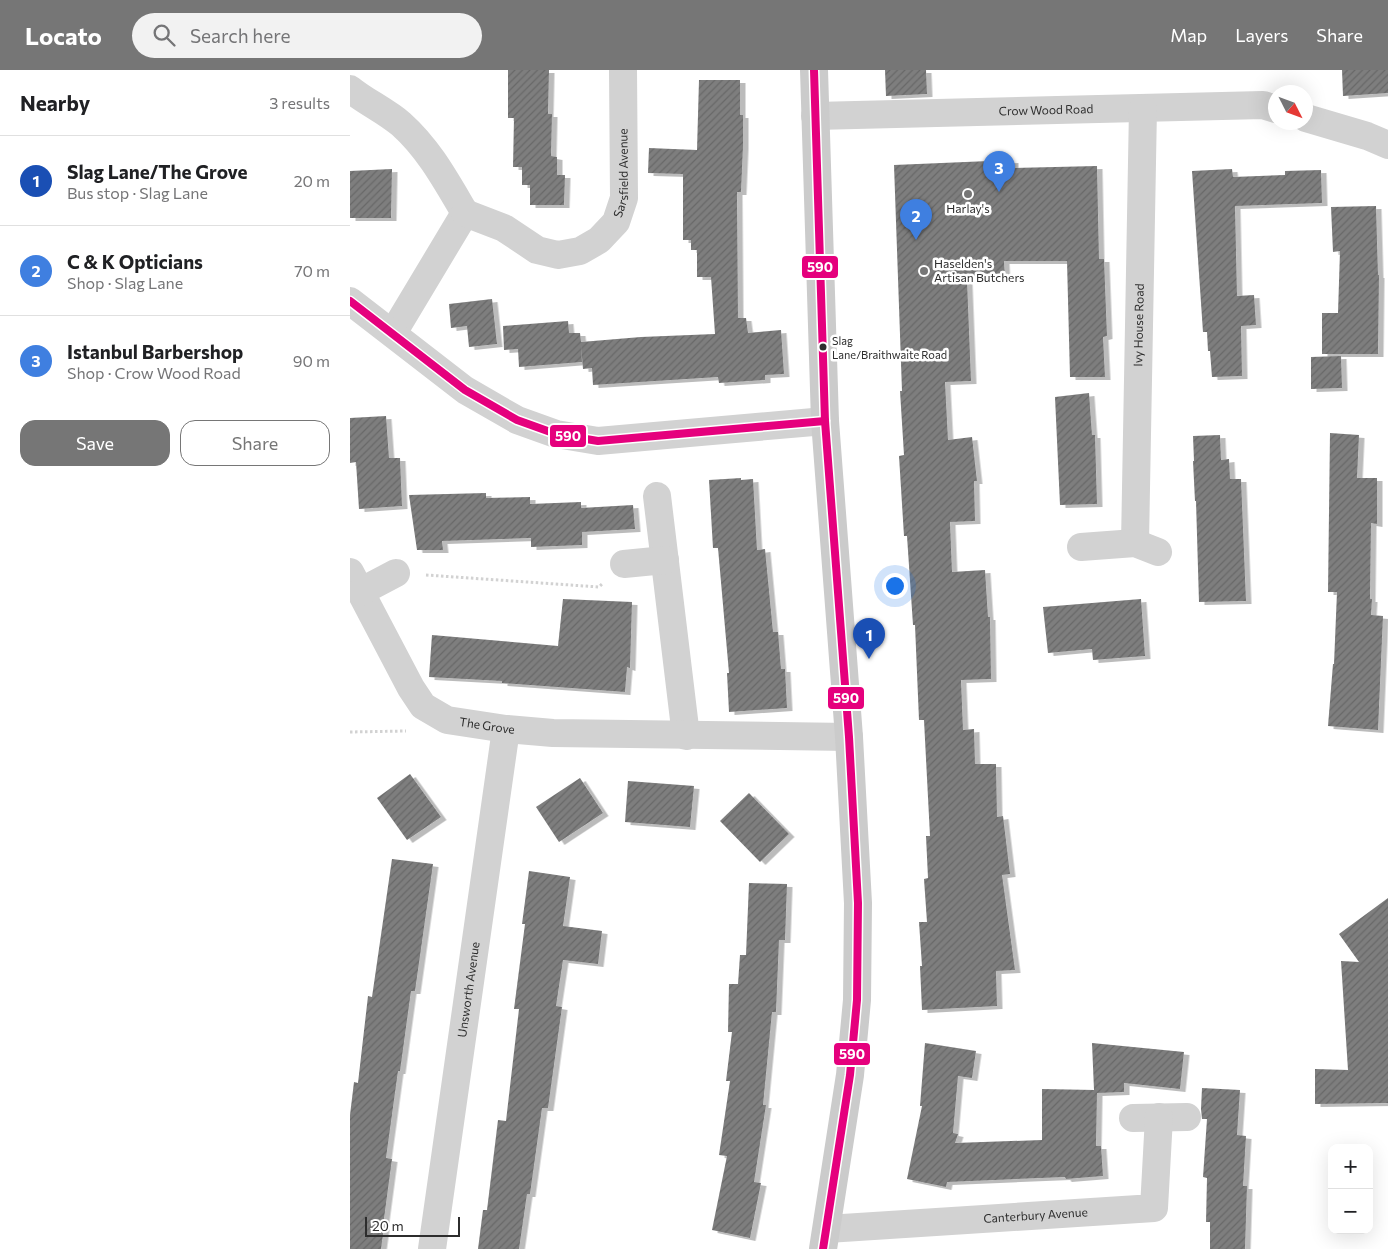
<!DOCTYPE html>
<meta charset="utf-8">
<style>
body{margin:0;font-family:Commissioner,sans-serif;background:#f2f2f2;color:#202124}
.controls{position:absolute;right:15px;bottom:15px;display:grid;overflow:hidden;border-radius:10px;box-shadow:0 5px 20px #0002}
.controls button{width:45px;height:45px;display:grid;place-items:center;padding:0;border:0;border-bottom:1px solid #e0e0e0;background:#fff;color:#202124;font:25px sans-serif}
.compass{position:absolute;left:918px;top:15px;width:45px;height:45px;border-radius:50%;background:#fff;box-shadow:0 5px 20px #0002;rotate:132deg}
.scale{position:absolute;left:15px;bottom:12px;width:95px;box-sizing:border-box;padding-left:5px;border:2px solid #2d2d2d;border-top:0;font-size:14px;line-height:18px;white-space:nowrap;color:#2d2d2d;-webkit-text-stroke:4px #fff;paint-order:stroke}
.you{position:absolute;left:544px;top:515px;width:18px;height:18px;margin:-12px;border:4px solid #fff;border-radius:50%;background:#1a73e8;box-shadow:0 0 0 8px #1a73e833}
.badge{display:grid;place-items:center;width:32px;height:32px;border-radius:50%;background:#767676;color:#fff;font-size:16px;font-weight:700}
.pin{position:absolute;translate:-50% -41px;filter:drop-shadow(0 1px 2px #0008)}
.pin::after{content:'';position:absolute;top:26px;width:18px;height:15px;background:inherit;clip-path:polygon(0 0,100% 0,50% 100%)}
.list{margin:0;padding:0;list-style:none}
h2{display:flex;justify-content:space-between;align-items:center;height:65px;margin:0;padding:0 20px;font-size:21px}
h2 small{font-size:16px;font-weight:400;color:#757577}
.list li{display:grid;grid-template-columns:32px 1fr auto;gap:15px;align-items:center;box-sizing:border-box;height:90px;padding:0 20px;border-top:1px solid #e0e0e0}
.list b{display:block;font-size:19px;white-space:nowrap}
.list p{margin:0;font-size:16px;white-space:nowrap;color:#757577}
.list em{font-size:16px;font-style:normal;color:#757577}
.actions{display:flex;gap:10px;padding:15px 20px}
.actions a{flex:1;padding:11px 0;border:1px solid #767676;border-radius:15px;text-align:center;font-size:18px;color:#767676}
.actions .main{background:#767676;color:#fff}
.icon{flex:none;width:28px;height:28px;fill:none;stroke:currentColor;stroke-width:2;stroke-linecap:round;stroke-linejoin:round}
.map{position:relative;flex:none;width:1038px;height:1179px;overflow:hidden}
header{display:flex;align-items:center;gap:30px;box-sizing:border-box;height:70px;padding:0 25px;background:#767676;color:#fff}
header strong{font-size:24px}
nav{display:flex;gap:28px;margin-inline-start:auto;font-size:18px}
.search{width:350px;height:45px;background:#f2f2f2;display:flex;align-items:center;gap:12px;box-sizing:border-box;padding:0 18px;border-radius:28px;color:#757577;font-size:19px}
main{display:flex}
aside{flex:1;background:#fff}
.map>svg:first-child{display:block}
.building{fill:url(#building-hatch);filter:url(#shadow)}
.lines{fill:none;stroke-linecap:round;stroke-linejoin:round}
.path{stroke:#d2d2d2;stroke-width:3;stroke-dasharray:2.5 2.5;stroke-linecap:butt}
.street{stroke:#d2d2d2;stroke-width:28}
.secondary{stroke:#cbcbcb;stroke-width:28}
.bus-1-casing{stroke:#fff;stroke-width:11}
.bus-1{stroke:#e5007d;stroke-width:8}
.poi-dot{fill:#767676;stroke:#fff;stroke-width:2}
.bus-dot{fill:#2d2d2d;stroke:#fff;stroke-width:2}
.labels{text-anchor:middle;stroke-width:5;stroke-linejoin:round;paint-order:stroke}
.bus-label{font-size:11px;fill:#2d2d2d;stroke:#fff;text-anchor:start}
.street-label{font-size:12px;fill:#2d2d2d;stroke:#fff}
.poi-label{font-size:12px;fill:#2d2d2d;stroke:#fff}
.line-badge{stroke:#fff;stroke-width:2}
.badge-label{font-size:14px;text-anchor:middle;font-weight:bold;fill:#fff}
</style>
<header>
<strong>Locato</strong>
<div class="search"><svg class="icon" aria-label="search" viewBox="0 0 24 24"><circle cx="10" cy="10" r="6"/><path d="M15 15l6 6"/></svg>Search here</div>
<nav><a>Map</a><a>Layers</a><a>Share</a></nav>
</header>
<main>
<aside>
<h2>Nearby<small>3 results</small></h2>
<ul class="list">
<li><span class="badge" style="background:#1a4fb4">1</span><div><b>Slag Lane/The Grove</b><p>Bus stop · Slag Lane</p></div><em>20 m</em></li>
<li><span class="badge" style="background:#3f7fe0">2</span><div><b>C &amp; K Opticians</b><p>Shop · Slag Lane</p></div><em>70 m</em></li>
<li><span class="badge" style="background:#3f7fe0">3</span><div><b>Istanbul Barbershop</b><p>Shop · Crow Wood Road</p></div><em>90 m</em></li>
</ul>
<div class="actions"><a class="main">Save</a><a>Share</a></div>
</aside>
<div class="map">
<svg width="1038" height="1179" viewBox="0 0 1038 1179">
<defs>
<pattern id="building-hatch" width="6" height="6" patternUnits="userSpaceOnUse" patternTransform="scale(1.25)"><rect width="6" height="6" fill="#7e7e7e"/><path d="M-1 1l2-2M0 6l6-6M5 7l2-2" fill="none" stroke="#686868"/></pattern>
<filter id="shadow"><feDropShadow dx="5.5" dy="3" stdDeviation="0" flood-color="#0004"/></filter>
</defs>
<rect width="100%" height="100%" fill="#fff"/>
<g class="building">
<polygon points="158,0 199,0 198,44 202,44 201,86 207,87 207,105 215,105 214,135 180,135 180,115 172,115 172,97 163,97 164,48 158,48"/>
<polygon points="535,0 576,0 577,24 536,26"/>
<polygon points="992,0 1038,0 1038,23 993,26"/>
<polygon points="349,10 390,10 390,45 393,45 393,76 391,122 387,122 388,248 396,248 398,263 431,260 434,304 415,305 415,310 369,313 368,307 243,315 242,298 233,299 231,275 232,292 169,297 168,279 154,280 153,256 218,251 219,263 230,263 231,272 291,267 365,264 361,207 347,207 347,180 341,180 341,170 333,170 333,104 298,103 299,78 347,80"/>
<polygon points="663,90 663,98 747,96 749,189 754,189 757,266 753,267 755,307 720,307 717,191 654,191 655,209 617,210 621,311 595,312 598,370 622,367 627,411 624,411 625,451 600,452 602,502 635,500 638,547 640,547 641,609 611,610 613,660 624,659 625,694 646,694 647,747 653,746 660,804 652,805 665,900 646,901 647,936 572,940 570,896 572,896 569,852 577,852 574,809 578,808 576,766 580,766 574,650 569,650 565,555 563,555 557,466 554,466 549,386 554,385 550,321 552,321 544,95"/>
<polygon points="42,99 41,148 0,148 0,101"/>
<polygon points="882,99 883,107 935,105 935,101 971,100 972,133 885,136 887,226 904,225 906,255 891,256 892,306 862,307 860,281 858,281 857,262 853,262 842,101"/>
<polygon points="1026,136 1028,205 1029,205 1028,284 972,284 972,243 988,243 990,181 983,182 981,137"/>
<polygon points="142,229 147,274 119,277 117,256 101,258 99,234"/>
<polygon points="991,286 992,318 961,319 961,287"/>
<polygon points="739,323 742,365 745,365 747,434 710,435 705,327"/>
<polygon points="36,346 39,388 50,388 52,436 9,439 6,392 0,393 0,348"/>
<polygon points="980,363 1009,365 1007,408 1027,408 1027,454 1021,453 1020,529 1022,529 1021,545 1033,546 1028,660 978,656 983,594 984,594 987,522 978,522"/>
<polygon points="870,365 871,390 879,389 880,409 891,409 896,531 849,532 846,431 845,431 843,391 844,391 843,366"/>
<polygon points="391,408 391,410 403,409 407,480 415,479 423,562 428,562 431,599 435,599 437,638 379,642 377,603 379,603 368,478 363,478 359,410"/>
<polygon points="136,423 136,428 180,427 180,434 231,432 231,438 283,435 285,459 232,462 232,475 181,477 181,468 92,471 93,480 67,480 59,425"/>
<polygon points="213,529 282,532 280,598 277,597 275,622 152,613 152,611 79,607 82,565 208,576"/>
<polygon points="791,529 795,586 743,590 742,579 698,583 693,537"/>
<polygon points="60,704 91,747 57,770 27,728"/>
<polygon points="230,708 253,743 209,772 186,737"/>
<polygon points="278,711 344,716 340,757 275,752"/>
<polygon points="399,723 439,764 410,792 370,751"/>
<polygon points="42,789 83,794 65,921 61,921 50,1001 48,1001 36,1088 42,1089 33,1156 34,1157 31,1179 0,1179 0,1045 4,1012 8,1013 18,926 22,927"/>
<polygon points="179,801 220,807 213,856 252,861 248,894 213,890 206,936 212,937 198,1038 192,1038 180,1124 177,1124 169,1179 128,1179 133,1140 137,1140 148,1050 156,1051 169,939 164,939 175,854 172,854"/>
<polygon points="399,813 437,814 435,870 429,870 426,942 422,942 413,1035 416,1035 404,1112 411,1113 400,1168 362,1160 377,1086 369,1085 380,1011 376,1011 382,962 378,962 379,914 388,914 390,885 396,885"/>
<polygon points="1038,828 1038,1033 965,1034 965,999 998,1000 991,891 1009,892 989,864"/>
<polygon points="575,973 626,981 622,1008 608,1006 603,1063 608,1064 605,1073 692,1070 692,1019 744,1020 742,973 834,982 830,1019 774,1013 774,1022 747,1023 746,1076 751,1076 753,1106 716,1109 715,1107 597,1112 596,1117 557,1109 572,1036 570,1036"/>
<polygon points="852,1018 890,1020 887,1065 896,1066 893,1116 897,1116 895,1179 860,1179 860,1152 856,1152 857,1108 853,1107 857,1049 852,1049 851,1039"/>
</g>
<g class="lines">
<g class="path">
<polyline points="76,505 249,517 253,513"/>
<polyline points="0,662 56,661"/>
</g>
<g class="street">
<path d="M0,19c16,13 36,22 51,35 28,25 45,57 64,89l-72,120"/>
<path id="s1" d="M465,46l448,-11 13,4"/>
<polyline points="956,48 1017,66 1038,75"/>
<path id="s2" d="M115,143l39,15 33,22 21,5 22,-4 19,-11 17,-18 8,-24 -1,-128"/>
<polyline points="0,231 115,320 167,350 206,364 248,371 475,351"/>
<polyline points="307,426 336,666"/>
<path id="s3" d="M785,473l8,-435"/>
<polyline points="731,477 785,473 808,482"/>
<polyline points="274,494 315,490"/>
<path id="s4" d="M0,502l61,116 12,18 24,14 59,9 47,4 296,4"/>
<polyline points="10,522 46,503"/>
<polyline points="783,1048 837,1047"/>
<path id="s5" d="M477,1159l327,-21 5,-91"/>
<path id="s6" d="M82,1179l74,-520"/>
</g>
<polyline class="secondary" points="464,0 475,351 499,667 508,833 507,930 500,1005 473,1179"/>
<defs>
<g id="bus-1">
<polyline points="464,0 475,351 499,667 508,833 507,930 500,1005 473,1179"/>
<polyline points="0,231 115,320 167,350 206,364 248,371 475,351"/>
</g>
</defs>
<use href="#bus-1" class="bus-1-casing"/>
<use href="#bus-1" class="bus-1"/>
</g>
<g class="poi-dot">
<circle cx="618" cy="124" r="5"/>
<circle cx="574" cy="201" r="5"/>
</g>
<circle class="bus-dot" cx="473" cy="277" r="4.5"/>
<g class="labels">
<g class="bus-label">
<text x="482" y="275">Slag<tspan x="482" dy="14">Lane/Braithwaite Road</tspan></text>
</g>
<g class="street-label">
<text dy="4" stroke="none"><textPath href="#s1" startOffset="231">Crow Wood Road</textPath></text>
<text dy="4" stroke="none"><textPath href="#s2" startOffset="222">Sarsfield Avenue</textPath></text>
<text dy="4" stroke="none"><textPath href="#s3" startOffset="218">Ivy House Road</textPath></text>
<text dy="4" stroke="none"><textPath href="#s4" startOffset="221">The Grove</textPath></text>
<text dy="4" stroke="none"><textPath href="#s6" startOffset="262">Unsworth Avenue</textPath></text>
<text dy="4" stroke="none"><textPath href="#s5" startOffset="209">Canterbury Avenue</textPath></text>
</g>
<g class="poi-label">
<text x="618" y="143">Harlay's</text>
<text x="584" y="198" text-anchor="start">Haselden's<tspan x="584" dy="14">Artisan Butchers</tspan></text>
</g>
</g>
<g class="line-badge">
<rect x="451" y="185" width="38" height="24" rx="5" fill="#e5007d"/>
<rect x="199" y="354" width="38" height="24" rx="5" fill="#e5007d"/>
<rect x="477" y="616" width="38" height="24" rx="5" fill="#e5007d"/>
<rect x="483" y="972" width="38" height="24" rx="5" fill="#e5007d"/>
</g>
<g class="badge-label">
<text x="470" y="202">590</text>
<text x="218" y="371">590</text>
<text x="496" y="633">590</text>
<text x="502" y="989">590</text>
</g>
</svg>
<div class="controls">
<button>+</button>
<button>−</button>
</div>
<svg class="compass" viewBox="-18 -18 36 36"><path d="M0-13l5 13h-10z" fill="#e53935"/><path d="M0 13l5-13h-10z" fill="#757577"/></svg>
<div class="scale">20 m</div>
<div class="you"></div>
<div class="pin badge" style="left:519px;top:589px;background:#1a4fb4">1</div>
<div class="pin badge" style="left:566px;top:170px;background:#3f7fe0">2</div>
<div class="pin badge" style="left:649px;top:122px;background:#3f7fe0">3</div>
</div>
</main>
